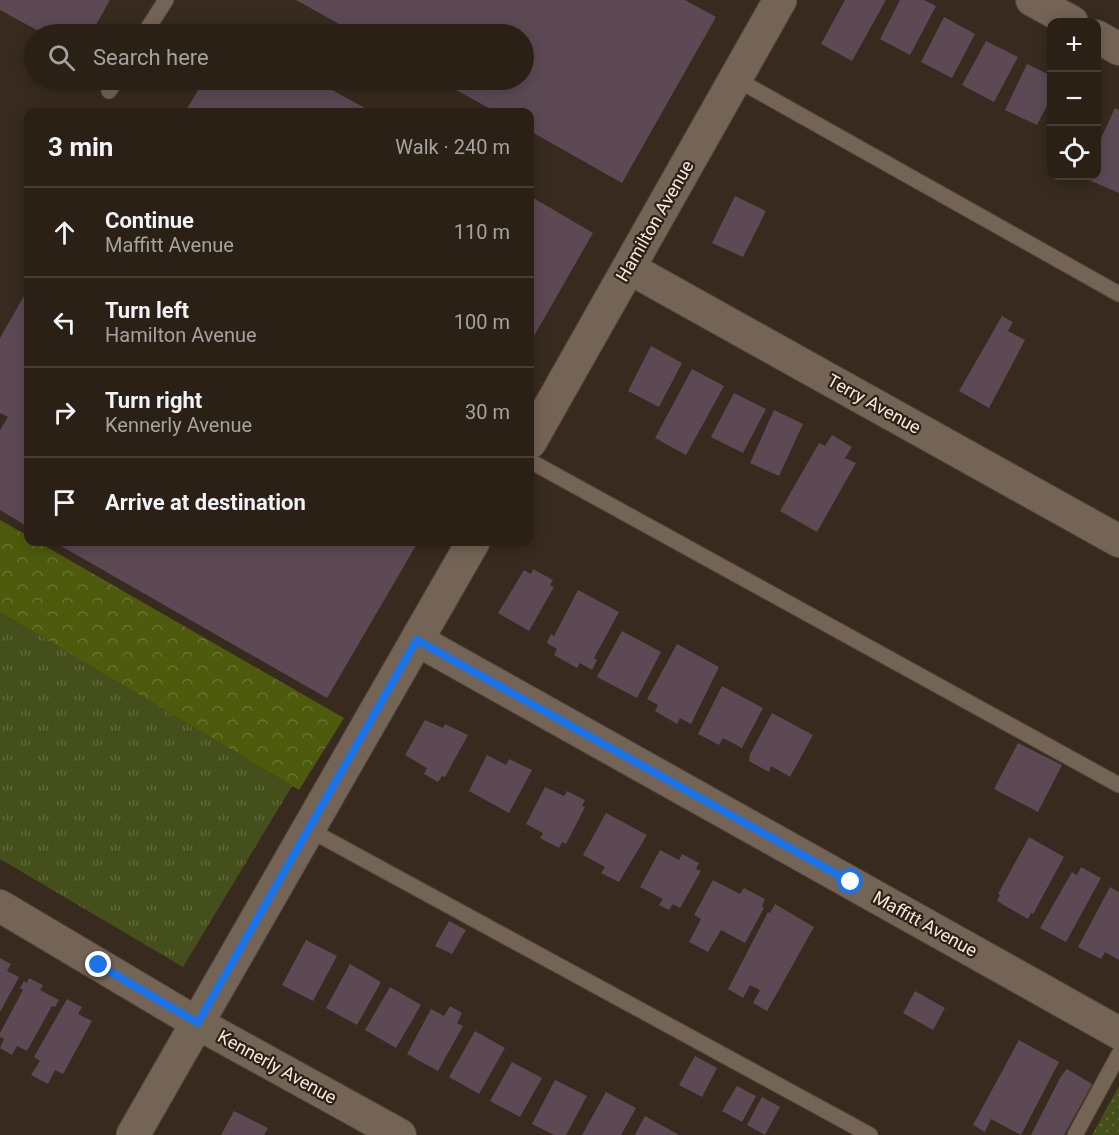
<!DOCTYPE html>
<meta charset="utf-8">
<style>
body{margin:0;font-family:Roboto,sans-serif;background:#32281f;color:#f1f3f6}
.controls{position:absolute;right:18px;top:18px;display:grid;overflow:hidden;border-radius:12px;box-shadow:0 3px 15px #0003}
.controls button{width:54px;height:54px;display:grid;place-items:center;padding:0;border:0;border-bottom:2px solid #463e35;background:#2a2016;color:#f1f3f6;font:30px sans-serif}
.stop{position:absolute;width:18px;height:18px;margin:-14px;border:4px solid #1a73e8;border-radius:50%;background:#fff}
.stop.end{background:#1a73e8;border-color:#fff;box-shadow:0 2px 6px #0008}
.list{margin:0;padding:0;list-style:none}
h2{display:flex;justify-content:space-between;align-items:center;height:78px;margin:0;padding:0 24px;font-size:26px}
h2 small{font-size:20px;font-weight:400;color:#a5a3a1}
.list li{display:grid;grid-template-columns:39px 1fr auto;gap:18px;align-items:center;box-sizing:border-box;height:90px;padding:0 24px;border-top:2px solid #463e35}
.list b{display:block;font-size:22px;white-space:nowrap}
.list p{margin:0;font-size:20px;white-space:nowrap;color:#a5a3a1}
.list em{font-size:20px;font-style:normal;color:#a5a3a1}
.icon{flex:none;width:33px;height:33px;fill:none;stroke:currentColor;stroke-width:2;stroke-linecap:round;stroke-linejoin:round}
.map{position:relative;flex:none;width:1119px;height:1135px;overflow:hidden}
.search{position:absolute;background:#2a2016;box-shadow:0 3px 15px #0003;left:24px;top:24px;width:510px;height:66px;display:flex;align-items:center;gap:15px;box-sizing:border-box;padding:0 21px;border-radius:33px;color:#a5a3a1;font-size:22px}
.panel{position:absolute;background:#2a2016;box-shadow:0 3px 15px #0003;left:24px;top:108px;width:510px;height:438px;border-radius:12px}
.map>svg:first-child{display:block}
.grass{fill:url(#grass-tufts)}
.forest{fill:url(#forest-crowns)}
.park{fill:url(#park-dots)}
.building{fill:#5c4954}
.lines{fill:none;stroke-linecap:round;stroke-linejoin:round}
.service-casing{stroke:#52473c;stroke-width:17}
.minor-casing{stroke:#52473c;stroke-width:34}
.tertiary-casing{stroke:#52473c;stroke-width:35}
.service{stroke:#746456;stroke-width:15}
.minor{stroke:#746456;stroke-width:32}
.tertiary{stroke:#746456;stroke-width:33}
.route{stroke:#1a73e8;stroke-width:8}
.labels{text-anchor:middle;stroke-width:4.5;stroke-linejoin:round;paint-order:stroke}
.street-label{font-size:18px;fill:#f3eae2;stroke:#2e2014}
</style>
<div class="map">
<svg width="1119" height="1135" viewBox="0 0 1119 1135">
<defs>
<pattern id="grass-tufts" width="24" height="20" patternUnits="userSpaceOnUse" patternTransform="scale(1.5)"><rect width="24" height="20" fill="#454f1b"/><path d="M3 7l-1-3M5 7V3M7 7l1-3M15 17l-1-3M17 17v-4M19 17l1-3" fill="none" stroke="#60683c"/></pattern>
<pattern id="forest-crowns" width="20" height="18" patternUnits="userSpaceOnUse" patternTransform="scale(1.5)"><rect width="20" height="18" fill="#4e5b0c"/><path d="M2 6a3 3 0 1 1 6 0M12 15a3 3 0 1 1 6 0" fill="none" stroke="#68732f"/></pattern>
<pattern id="park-dots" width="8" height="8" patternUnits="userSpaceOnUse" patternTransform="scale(1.5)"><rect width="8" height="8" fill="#454f1b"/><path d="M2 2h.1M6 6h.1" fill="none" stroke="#60683c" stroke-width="1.8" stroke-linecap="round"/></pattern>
</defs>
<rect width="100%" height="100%" fill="#382a1e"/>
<polygon class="grass" points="0,612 292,786 183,967 0,859"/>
<polygon class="forest" points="0,520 28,536 28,542 38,542 344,718 299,790 0,612"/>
<polygon class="park" points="1119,1086 1119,1135 1092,1135"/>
<g class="building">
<polygon points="0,0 110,0 91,34 44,34 0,10"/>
<polygon points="296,0 685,0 716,17 622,183 530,131 530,112 496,112 438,80 524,80 524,34 357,34"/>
<polygon points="845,0 886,0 852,61 821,44"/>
<polygon points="900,0 924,0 936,6 910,55 880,39"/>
<polygon points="944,17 975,34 952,78 921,62"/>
<polygon points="986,41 1018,57 994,102 962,85"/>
<polygon points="1027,64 1052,76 1052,96 1037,125 1005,110"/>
<polygon points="204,80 314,80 372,112 185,112"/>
<polygon points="1115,108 1119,110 1119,193 1084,178 1085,176 1096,176 1096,149"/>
<polygon points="530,196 593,233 530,343"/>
<polygon points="735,196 766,211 743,257 712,243"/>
<polygon points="28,289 28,527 0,510 0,430 8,417 0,413 0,338"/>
<polygon points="1002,316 1013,322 1008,331 1025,340 989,408 959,391"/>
<polygon points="651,346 682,363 659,407 628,391"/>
<polygon points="692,369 724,386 686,455 655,438"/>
<polygon points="734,393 766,409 743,453 711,437"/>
<polygon points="774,410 803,424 779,476 750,463"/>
<polygon points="832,435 852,447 845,458 856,463 817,532 780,511 819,443 825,446"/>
<polygon points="54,542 418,542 327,698"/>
<polygon points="533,569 553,580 550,585 554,587 529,631 498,613 524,570 531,574"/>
<polygon points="578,590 619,612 594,658 597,660 592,670 580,663 577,668 554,655 557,649 547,643 551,634 554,636"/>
<polygon points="622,631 661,652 637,698 597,677"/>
<polygon points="677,644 719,667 691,724 680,718 677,724 655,711 658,705 647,699"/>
<polygon points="722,686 763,708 742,748 723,738 719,745 698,734"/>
<polygon points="772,713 813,735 790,777 771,766 769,772 749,761 750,754"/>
<polygon points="425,720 443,728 445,724 468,735 445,777 442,776 438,782 424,774 427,768 405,755"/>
<polygon points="1018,743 1062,765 1038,812 994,789"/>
<polygon points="487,755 506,765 509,759 532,770 509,813 469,791"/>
<polygon points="545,787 564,796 567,791 585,800 582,806 585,807 566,844 562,842 559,848 540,838 543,833 526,824"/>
<polygon points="606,813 647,835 619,882 601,873 605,867 583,855"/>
<polygon points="1029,837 1064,857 1033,914 1031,913 1028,919 997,901 1000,895 998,894"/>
<polygon points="660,850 679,860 682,854 699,863 696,869 701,871 680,908 673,904 669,910 659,905 663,899 640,887"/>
<polygon points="1081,867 1101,878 1066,942 1040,928 1072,872 1077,875"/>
<polygon points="713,880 740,894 744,888 765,899 762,907 764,908 745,943 721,930 708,952 689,942 701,919 694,915"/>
<polygon points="1110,887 1119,892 1119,960 1105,952 1101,959 1078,947"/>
<polygon points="775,904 814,927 767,1011 753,1003 760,990 750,985 743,998 728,989 768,912 770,913"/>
<polygon points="449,921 466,930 452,954 435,946"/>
<polygon points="306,940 337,956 313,1001 282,985"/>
<polygon points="0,958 11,964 7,971 19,977 0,1012"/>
<polygon points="350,964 381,982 357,1025 326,1008"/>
<polygon points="29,978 43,985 40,990 59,1000 55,1007 52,1006 27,1051 17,1046 12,1055 0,1048 4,1039 0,1037 0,1033 23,990 20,988 24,981 27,983"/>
<polygon points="390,987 421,1005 396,1048 365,1030"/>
<polygon points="915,991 945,1008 933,1030 903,1013"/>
<polygon points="67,999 82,1007 78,1014 92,1021 63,1074 55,1070 48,1084 31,1075 40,1061 34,1057"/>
<polygon points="450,1006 462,1013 457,1023 463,1026 438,1071 407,1054 431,1009 444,1016"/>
<polygon points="475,1031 505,1048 479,1094 449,1077"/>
<polygon points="1019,1040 1059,1062 1021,1135 991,1119 985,1132 973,1125"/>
<polygon points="695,1056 717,1068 702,1097 679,1085"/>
<polygon points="512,1062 542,1078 520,1117 490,1101"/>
<polygon points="1067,1069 1092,1084 1089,1090 1064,1135 1031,1135 1061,1076"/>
<polygon points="555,1080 587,1096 566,1135 554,1135 532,1124"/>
<polygon points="737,1086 756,1096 742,1122 722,1111"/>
<polygon points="606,1092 636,1108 621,1135 582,1135"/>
<polygon points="762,1097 780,1107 765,1135 747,1125"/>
<polygon points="234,1111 268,1128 264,1135 221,1135"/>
<polygon points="645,1116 679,1135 635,1135"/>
</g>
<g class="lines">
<defs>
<g id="service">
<polyline points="144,34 166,0"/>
<polyline points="736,79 1119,294"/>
<polyline points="109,91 116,80"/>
<polyline points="530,461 1119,785"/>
<polyline points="308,829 870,1135"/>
<polyline points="1075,1135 1119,1054"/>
</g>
<g id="minor">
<polyline points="1032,0 1072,22"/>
<polyline points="1096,36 1119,49"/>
<polyline points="629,268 1119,541"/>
<polyline points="417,640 1119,1033"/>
<polyline points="0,906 197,1023 400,1135"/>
</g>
<g id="tertiary">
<polyline points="530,442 780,0"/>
<polyline points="133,1135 473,542"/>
</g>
</defs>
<use href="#service" class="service-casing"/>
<use href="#minor" class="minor-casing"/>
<use href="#tertiary" class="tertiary-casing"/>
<use href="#service" class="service"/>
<use href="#minor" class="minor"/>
<use href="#tertiary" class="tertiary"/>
</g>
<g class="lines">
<polyline class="route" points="99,965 198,1023 417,640 851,882"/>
</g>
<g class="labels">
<g class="street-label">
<text transform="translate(655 221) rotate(-60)" y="6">Hamilton Avenue</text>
<text transform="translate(874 404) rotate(29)" y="6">Terry Avenue</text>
<text transform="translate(925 924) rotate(29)" y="6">Maffitt Avenue</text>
<text transform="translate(277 1067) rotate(29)" y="6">Kennerly Avenue</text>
</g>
</g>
</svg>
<div class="controls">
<button>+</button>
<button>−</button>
<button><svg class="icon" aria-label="locate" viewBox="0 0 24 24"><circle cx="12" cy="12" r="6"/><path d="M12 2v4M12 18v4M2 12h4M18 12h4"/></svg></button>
</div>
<div class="stop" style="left:851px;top:882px"></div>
<div class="stop end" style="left:99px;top:965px"></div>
<div class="search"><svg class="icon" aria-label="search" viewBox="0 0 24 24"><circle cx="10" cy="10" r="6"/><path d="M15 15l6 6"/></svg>Search here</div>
<section class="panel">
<h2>3 min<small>Walk · 240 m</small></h2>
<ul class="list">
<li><svg class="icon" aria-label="ahead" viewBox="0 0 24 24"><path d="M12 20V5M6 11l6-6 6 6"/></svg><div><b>Continue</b><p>Maffitt Avenue</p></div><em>110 m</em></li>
<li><svg class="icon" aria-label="left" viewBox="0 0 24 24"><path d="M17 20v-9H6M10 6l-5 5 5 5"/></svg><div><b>Turn left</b><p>Hamilton Avenue</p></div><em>100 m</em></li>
<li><svg class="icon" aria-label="right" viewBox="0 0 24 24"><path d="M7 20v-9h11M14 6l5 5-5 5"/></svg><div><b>Turn right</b><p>Kennerly Avenue</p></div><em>30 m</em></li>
<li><svg class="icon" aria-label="arrive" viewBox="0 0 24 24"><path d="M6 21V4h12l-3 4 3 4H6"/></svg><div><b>Arrive at destination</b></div></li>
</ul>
</section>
</div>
